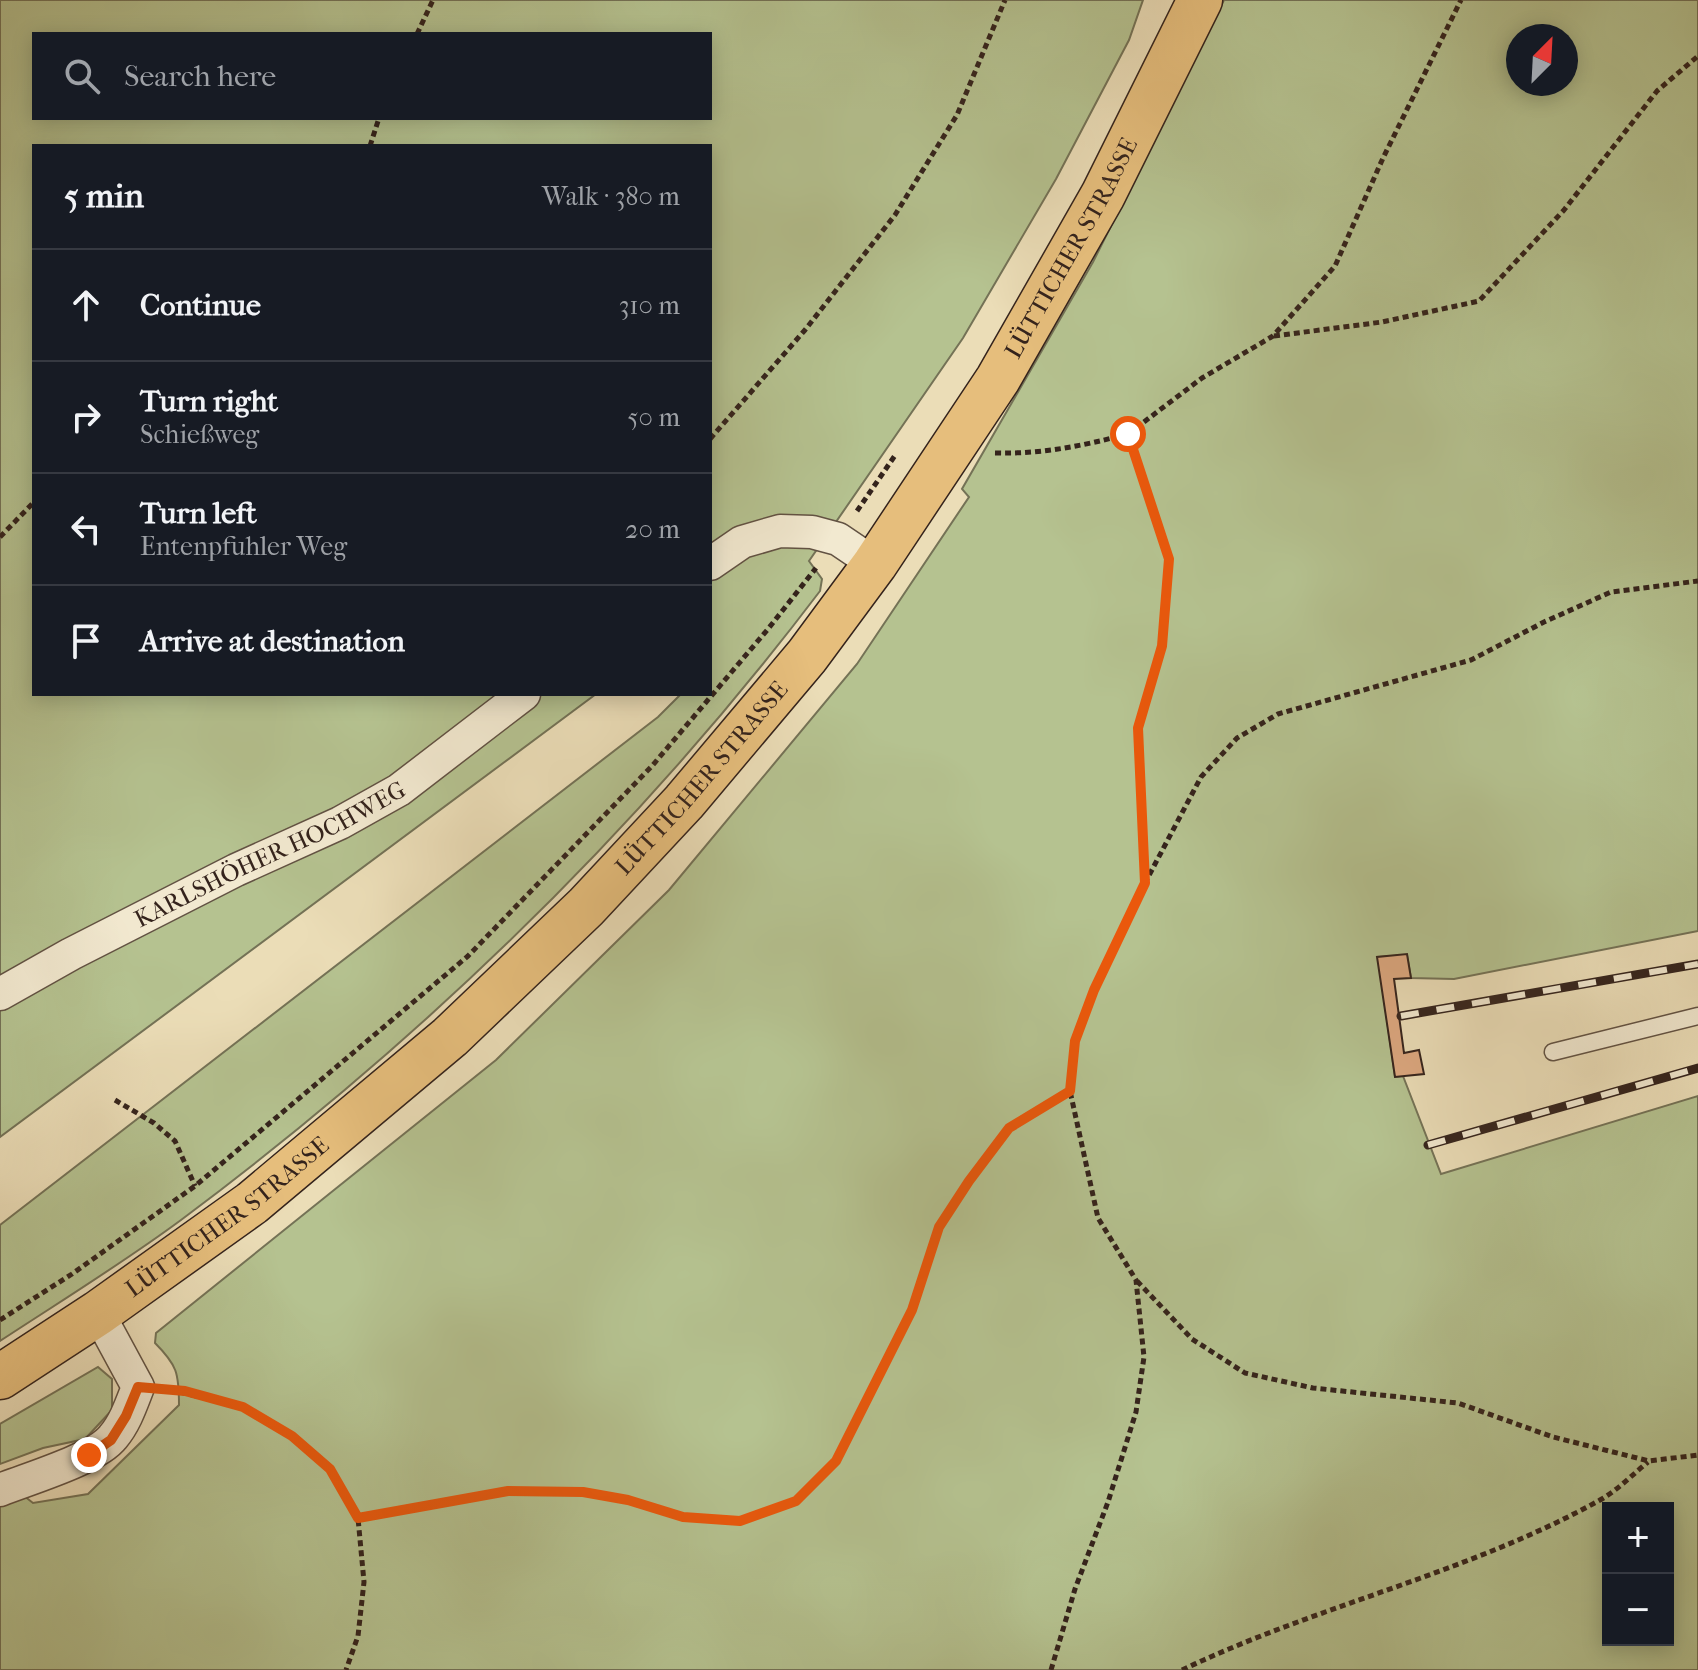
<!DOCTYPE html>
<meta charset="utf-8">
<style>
body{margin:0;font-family:"IM FELL French Canon",serif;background:#242831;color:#f1f3f6}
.controls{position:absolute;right:24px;bottom:24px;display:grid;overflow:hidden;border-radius:0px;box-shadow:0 4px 20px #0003}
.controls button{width:72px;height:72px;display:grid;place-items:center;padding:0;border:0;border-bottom:2px solid #363941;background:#171b24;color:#f1f3f6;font:40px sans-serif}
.compass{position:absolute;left:1506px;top:24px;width:72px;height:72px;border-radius:50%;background:#171b24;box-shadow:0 4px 20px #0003;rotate:24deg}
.stop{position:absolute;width:24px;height:24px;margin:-18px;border:6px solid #ea580c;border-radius:50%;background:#fff}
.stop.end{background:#ea580c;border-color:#fff;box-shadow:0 2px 8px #0008}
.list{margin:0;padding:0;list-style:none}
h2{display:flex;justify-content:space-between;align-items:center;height:104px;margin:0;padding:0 32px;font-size:34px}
h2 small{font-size:26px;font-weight:400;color:#9ea1a6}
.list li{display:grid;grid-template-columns:52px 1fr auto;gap:24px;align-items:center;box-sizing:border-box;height:112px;padding:0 32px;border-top:2px solid #363941}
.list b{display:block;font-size:30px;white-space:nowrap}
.list p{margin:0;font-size:26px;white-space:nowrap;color:#9ea1a6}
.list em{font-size:26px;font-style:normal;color:#9ea1a6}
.icon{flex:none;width:44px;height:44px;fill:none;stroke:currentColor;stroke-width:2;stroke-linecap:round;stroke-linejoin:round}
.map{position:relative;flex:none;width:1698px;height:1670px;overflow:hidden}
.search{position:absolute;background:#171b24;box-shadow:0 4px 20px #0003;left:32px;top:32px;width:680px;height:88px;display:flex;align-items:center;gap:20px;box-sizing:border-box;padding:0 28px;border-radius:0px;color:#9ea1a6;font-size:30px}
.panel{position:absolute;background:#171b24;box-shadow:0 4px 20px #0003;left:32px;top:144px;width:680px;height:552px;border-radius:0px}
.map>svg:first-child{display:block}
.green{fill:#b5c290;stroke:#747256;stroke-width:2;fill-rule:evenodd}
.building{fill:#dda880;stroke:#34231c;stroke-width:2}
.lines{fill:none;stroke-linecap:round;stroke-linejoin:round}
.service-casing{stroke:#625243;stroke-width:19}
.minor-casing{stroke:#625243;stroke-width:35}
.primary-casing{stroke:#34231c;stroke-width:47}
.path{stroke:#34231c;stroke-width:5;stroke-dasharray:6 4;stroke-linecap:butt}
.service{stroke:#f2e9d0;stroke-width:16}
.minor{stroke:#f2e9d0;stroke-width:32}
.primary{stroke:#e6be7c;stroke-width:44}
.rail-casing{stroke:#34231c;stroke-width:9}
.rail{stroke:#f2e9d0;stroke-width:6;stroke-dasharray:18;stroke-linecap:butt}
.route{stroke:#ea580c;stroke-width:10}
.labels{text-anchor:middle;stroke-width:6;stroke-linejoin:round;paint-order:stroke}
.street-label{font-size:24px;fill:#34231c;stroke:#f2e9d0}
</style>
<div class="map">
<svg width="1698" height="1670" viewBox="0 0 1698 1670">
<rect width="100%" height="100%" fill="#ebddb7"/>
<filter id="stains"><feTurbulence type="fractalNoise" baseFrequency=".0025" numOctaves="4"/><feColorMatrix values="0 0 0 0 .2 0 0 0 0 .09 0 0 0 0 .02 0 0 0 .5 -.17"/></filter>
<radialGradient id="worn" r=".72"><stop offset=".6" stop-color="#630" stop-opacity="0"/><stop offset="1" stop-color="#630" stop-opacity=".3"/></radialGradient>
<g class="green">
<path d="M0,0h1143l-14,40 -73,139 -93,159 -154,223 13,18 -2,12c-181,239 -398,449 -639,629 -58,43 -120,81 -181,121v-116l658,-508 23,-23h29v-548h-676v548h562l-596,443zM34,34h676v84h-676z"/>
<path d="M1224,0h474v931l-244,48 -43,-1 -4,-23 -29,2 17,120 8,-1 38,98 257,-78v574h-1698v-193l33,26 55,-9 91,-89c0,-32 -2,-40 -24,-62l1,-10 340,-273 173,-170 188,-226 112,-167 -7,-8 131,-227zM1518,36h48v48h-48zM1608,1508h60v132h-60z"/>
<polygon points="98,1367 112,1379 112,1410 85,1439 43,1448 0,1464 0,1424"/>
</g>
<polygon class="building" points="1407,954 1411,978 1394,979 1404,1053 1419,1050 1424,1074 1395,1077 1377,957"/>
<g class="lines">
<defs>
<polyline id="service" points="1553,1052 1698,1016"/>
<g id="minor">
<polyline points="710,564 742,542 780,531 812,532 838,539 875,564"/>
<path id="s1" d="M0,994l71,-40 165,-84 104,-47 59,-33 125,-96"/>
<path d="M0,1490c27,-11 96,-31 113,-53 12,-14 18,-32 25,-50l-40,-74"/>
</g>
<g id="primary">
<path id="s2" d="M0,1377l98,-64 154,-110 198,-166 136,-130 98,-105 123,-146 68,-92 123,-185 105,-184 97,-195"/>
</g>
</defs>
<use href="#service" class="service-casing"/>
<use href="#minor" class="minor-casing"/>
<use href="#primary" class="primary-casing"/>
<g class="path">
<polyline points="417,34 433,0"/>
<polyline points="370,146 379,118"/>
<polyline points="1274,336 1382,322 1479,301 1564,210 1657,91 1698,56"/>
<polyline points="1128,434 1202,378 1273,336 1335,266 1383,158 1461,0"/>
<polyline points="710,439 805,330 895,215 957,115 1005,0"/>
<path d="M995,453c48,1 87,-7 133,-19l41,125 -7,87 -24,82 7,154"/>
<polyline points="857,511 896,454"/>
<polyline points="0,537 34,502"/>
<polyline points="115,1100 154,1123 175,1141 195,1186"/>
<polyline points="1137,1281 1192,1339 1245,1373 1313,1388 1458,1403 1553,1437 1649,1461 1698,1455"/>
<polyline points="0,1320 72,1274 195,1186 468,956 652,766 768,629 816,568"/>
<polyline points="171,1390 243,1407 292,1436 330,1469 358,1518 364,1582 358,1636 346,1670"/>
<polyline points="358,1518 508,1491 583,1492 628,1500 683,1517 740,1521 796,1501 836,1461 912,1310 939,1227 969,1181 1009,1128 1070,1091"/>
<polyline points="1051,1670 1075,1589 1108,1502 1136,1412 1144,1357 1136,1280 1098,1218 1070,1091 1075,1041 1094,990 1145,883 1201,777 1237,738 1278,714 1471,660 1544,622 1611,592 1698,581"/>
<path d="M1182,1670c136,-65 287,-97 418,-170 18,-10 33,-26 48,-38"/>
</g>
<use href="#service" class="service"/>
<use href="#minor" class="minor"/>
<use href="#primary" class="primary"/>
<defs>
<g id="rail">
<polyline points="1401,1016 1698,964"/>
<polyline points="1428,1145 1698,1068"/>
</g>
</defs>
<use href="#rail" class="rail-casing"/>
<use href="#rail" class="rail"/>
</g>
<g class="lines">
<polyline class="route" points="89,1455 111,1440 126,1416 138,1387 185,1391 243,1407 292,1436 330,1469 358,1518 508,1491 583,1492 628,1500 683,1517 740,1521 796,1501 836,1461 912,1310 939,1227 969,1181 1009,1128 1070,1091 1075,1041 1094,990 1145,883 1138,728 1162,646 1169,559 1128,434"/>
</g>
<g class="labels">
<g class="street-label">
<text dy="8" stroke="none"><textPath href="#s2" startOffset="1574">LÜTTICHER STRASSE</textPath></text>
<text dy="8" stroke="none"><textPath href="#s2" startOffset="926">LÜTTICHER STRASSE</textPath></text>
<text dy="8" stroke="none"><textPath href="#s1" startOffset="304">KARLSHÖHER HOCHWEG</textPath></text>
<text dy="8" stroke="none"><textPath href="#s2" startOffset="278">LÜTTICHER STRASSE</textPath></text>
</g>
</g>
<rect width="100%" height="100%" filter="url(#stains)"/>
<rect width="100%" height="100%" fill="url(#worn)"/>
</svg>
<div class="controls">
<button>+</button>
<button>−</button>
</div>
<svg class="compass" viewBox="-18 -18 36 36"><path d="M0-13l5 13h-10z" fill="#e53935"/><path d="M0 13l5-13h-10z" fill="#9ea1a6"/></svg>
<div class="stop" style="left:1128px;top:434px"></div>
<div class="stop end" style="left:89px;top:1455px"></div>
<div class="search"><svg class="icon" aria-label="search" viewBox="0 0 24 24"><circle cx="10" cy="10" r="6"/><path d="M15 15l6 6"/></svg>Search here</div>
<section class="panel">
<h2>5 min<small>Walk · 380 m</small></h2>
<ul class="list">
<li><svg class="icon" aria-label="ahead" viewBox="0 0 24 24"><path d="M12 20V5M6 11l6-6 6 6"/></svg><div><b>Continue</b></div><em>310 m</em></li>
<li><svg class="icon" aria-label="right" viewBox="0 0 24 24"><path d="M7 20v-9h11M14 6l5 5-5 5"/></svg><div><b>Turn right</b><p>Schießweg</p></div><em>50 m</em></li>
<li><svg class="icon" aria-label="left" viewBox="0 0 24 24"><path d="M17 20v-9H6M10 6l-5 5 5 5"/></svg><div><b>Turn left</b><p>Entenpfuhler Weg</p></div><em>20 m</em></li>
<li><svg class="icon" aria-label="arrive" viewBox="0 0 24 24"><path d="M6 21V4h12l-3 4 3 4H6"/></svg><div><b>Arrive at destination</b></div></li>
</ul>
</section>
</div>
